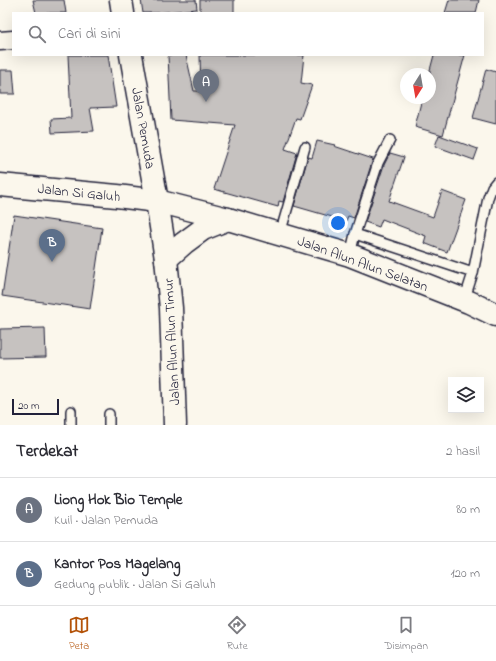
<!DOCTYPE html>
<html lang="id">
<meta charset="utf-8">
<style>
body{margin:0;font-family:"Indie Flower",sans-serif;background:#f2f2f3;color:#2b2b33}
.controls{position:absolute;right:12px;bottom:12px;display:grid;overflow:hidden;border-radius:0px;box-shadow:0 4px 16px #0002}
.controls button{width:36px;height:36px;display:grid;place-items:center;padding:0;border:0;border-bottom:1px solid #e1e1e2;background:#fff;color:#2b2b33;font:20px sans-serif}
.compass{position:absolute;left:400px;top:68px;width:36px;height:36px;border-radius:50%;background:#fff;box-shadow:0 4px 16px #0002;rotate:191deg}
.scale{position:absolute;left:12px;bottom:10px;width:47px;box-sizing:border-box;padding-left:4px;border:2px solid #22223b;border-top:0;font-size:11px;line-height:14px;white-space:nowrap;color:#22223b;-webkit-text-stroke:3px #fbf7ec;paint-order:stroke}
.you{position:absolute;left:338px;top:223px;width:14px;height:14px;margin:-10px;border:3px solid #fff;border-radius:50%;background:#1a73e8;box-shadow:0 0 0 6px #1a73e833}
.badge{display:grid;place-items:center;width:26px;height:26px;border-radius:50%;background:#b45309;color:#fff;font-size:13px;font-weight:700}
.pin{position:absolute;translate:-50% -33px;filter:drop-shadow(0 1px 2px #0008)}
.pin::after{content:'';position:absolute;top:21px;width:14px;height:12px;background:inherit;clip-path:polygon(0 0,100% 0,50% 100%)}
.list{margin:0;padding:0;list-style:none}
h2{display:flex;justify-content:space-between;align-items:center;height:52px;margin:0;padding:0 16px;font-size:17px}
h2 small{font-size:13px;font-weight:400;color:#7c7c81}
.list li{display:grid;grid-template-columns:26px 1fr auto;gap:12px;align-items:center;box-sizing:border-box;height:64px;padding:0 16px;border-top:1px solid #e1e1e2}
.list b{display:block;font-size:15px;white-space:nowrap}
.list p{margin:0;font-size:13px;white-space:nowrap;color:#7c7c81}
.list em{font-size:13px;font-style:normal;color:#7c7c81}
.icon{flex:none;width:22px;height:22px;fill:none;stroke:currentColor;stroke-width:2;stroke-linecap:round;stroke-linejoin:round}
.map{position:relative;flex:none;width:496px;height:425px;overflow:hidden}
.search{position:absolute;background:#fff;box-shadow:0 4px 16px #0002;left:12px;right:12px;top:12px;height:44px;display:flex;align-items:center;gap:10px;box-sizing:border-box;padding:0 14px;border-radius:0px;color:#7c7c81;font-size:15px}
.sheet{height:180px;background:#fff}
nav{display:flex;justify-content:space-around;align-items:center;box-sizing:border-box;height:56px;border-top:1px solid #e1e1e2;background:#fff;font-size:11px;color:#7c7c81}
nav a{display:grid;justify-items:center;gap:2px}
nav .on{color:#b45309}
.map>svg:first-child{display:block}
.building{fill:#c6c2c0;stroke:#22223b}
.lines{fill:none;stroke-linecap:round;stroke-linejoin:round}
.service-casing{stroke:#22223b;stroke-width:12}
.minor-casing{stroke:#22223b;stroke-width:21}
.tertiary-casing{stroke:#22223b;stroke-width:25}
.secondary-casing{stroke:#22223b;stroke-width:25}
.service{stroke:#fbf7ec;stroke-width:9}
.minor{stroke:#fbf7ec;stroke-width:18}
.tertiary{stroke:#fbf7ec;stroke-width:22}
.secondary{stroke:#fbf7ec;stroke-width:22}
.labels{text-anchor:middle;stroke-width:4;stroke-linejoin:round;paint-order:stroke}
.street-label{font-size:14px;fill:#22223b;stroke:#fbf7ec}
</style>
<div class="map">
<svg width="496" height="425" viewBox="0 0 496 425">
<rect width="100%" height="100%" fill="#fbf7ec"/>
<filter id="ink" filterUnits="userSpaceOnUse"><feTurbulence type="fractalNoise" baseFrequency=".025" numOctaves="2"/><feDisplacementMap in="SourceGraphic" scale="8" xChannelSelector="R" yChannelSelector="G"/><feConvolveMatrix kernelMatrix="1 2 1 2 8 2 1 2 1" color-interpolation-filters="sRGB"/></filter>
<g filter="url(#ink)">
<g class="building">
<polygon points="33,0 64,0 66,13 36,13"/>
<polygon points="141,0 196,0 197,9 157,13 143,13"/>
<rect x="200" y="0" width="34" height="13"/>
<polygon points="449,0 479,0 476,13 445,13"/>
<polygon points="68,55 108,55 116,107 90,108 94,131 52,133 51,119 71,118"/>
<polygon points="168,55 186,55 194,91 201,91 200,55 304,55 301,83 312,85 300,119 296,118 285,149 297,153 283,202 279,201 278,207 214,189 235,125 171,120"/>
<polygon points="434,55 465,55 443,135 415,127 422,98 430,98 430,70"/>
<polygon points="486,69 496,72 496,124 473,118"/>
<polygon points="0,70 13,70 15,94 0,94"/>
<polygon points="439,135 478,149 474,160 435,146"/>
<polygon points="317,141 335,145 334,146 373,159 354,218 348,216 346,221 294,206 308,157 312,158"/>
<polygon points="390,153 404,157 389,201 433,217 442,191 466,200 447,252 424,243 426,236 382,219 379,227 365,222 384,165"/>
<polygon points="14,215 102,228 90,309 2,296"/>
<polygon points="45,328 46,357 0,358 0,329"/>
</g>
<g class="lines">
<defs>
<g id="service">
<polyline points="280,234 305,147"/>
<polyline points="355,234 473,273"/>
<polyline points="350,255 355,234 378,163 390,140"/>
<polyline points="464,301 473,273 488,198 492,187 496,182"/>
<polyline points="71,411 71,425"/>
<polyline points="109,414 109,425"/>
</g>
<polyline id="minor" points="0,41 13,40"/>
<polyline id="tertiary" points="0,185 117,196 157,201"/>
<g id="secondary">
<polyline points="121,0 123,13"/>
<polyline points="131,55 157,201 166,259 171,308 175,425"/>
<polyline points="157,201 228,219 350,255 469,302 496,315"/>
<polyline points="166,259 184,243 203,229 228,219"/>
</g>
</defs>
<use href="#service" class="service-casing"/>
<use href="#minor" class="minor-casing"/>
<use href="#tertiary" class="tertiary-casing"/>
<use href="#secondary" class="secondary-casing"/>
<use href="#service" class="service"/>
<use href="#minor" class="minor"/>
<use href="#tertiary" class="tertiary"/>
<use href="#secondary" class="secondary"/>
</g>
</g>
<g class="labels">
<g class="street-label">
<text transform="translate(144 128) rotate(80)" y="5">Jalan Pemuda</text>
<text transform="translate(79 192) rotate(6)" y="5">Jalan Si Galuh</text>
<text transform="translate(363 263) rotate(20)" y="5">Jalan Alun Alun Selatan</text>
<text transform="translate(171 342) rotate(-93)" y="5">Jalan Alun Alun Timur</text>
</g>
</g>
</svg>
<div class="controls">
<button><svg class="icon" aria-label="layers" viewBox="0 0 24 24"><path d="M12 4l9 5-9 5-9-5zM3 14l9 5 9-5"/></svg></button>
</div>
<svg class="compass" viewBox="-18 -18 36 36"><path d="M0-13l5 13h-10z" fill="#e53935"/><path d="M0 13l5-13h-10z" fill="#7c7c81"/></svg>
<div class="scale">20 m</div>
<div class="you"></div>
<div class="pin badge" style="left:206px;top:102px;background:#6b7280">A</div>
<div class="pin badge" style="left:52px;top:262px;background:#5c6f8a">B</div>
<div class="search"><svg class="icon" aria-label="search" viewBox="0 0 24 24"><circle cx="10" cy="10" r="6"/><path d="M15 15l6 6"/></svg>Cari di sini</div>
</div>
<section class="sheet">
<h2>Terdekat<small>2 hasil</small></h2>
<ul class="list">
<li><span class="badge" style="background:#6b7280">A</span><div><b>Liong Hok Bio Temple</b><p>Kuil · Jalan Pemuda</p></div><em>80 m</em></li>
<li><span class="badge" style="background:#5c6f8a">B</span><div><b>Kantor Pos Magelang</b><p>Gedung publik · Jalan Si Galuh</p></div><em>120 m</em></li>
</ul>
</section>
<nav>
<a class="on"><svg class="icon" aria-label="map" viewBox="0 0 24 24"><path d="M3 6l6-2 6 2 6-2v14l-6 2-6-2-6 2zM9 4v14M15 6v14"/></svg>Peta</a>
<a><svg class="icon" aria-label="directions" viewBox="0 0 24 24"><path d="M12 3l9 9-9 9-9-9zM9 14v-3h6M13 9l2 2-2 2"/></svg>Rute</a>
<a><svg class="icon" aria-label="saved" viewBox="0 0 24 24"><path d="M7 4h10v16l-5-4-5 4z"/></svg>Disimpan</a>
</nav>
